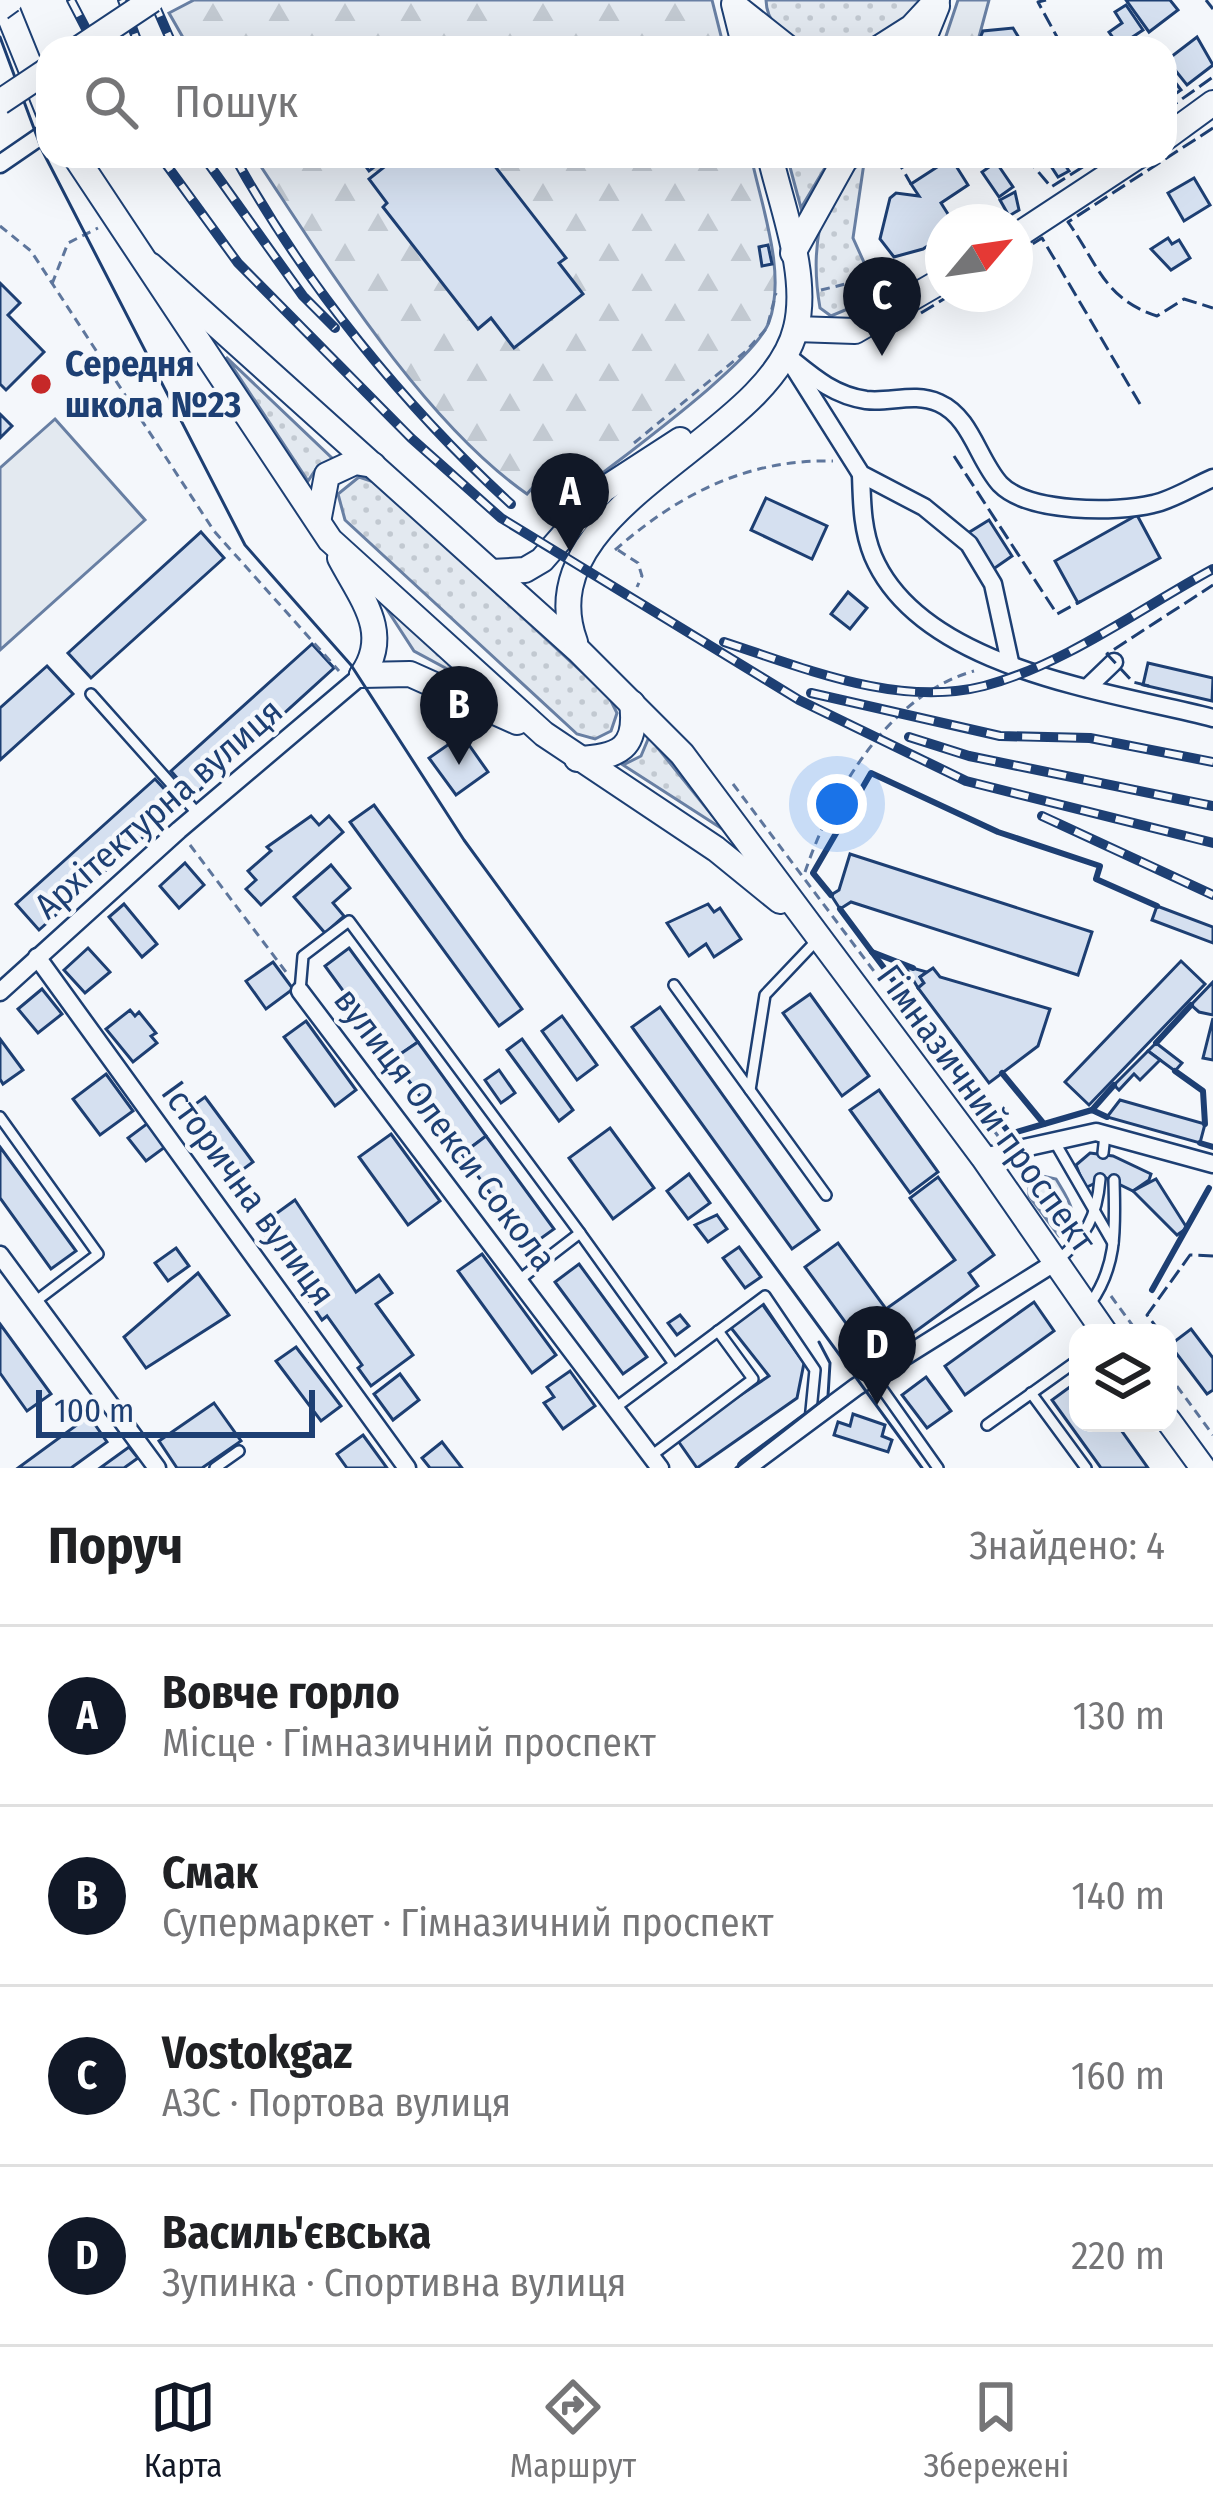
<!DOCTYPE html>
<html lang="uk">
<meta charset="utf-8">
<style>
body{margin:0;font-family:"Fira Sans Condensed",sans-serif;background:#f2f2f2;color:#202124}
.controls{position:absolute;right:36px;bottom:36px;display:grid;overflow:hidden;border-radius:24px;box-shadow:0 12px 48px #0002}
.controls button{width:108px;height:108px;display:grid;place-items:center;padding:0;border:0;border-bottom:3px solid #e0e0e0;background:#fff;color:#202124;font:60px sans-serif}
.compass{position:absolute;left:925px;top:204px;width:108px;height:108px;border-radius:50%;background:#fff;box-shadow:0 12px 48px #0002;rotate:61deg}
.scale{position:absolute;left:36px;bottom:30px;width:279px;box-sizing:border-box;padding-left:12px;border:6px solid #1d3f73;border-top:0;font-size:33px;line-height:42px;white-space:nowrap;color:#1d3f73;-webkit-text-stroke:9px #f4f7fb;paint-order:stroke}
.you{position:absolute;left:837px;top:804px;width:42px;height:42px;margin:-30px;border:9px solid #fff;border-radius:50%;background:#1a73e8;box-shadow:0 0 0 18px #1a73e833}
.badge{display:grid;place-items:center;width:78px;height:78px;border-radius:50%;background:#111827;color:#fff;font-size:39px;font-weight:700}
.pin{position:absolute;translate:-50% -99px;filter:drop-shadow(0 3px 6px #0008)}
.pin::after{content:'';position:absolute;top:63px;width:42px;height:36px;background:inherit;clip-path:polygon(0 0,100% 0,50% 100%)}
.list{margin:0;padding:0;list-style:none}
h2{display:flex;justify-content:space-between;align-items:center;height:156px;margin:0;padding:0 48px;font-size:51px}
h2 small{font-size:39px;font-weight:400;color:#757577}
.list li{display:grid;grid-template-columns:78px 1fr auto;gap:36px;align-items:center;box-sizing:border-box;height:180px;padding:0 48px;border-top:3px solid #e0e0e0}
.list b{display:block;font-size:45px;white-space:nowrap}
.list p{margin:0;font-size:39px;white-space:nowrap;color:#757577}
.list em{font-size:39px;font-style:normal;color:#757577}
.icon{flex:none;width:66px;height:66px;fill:none;stroke:currentColor;stroke-width:2;stroke-linecap:round;stroke-linejoin:round}
.map{position:relative;flex:none;width:1213px;height:1468px;overflow:hidden}
.search{position:absolute;background:#fff;box-shadow:0 12px 48px #0002;left:36px;right:36px;top:36px;height:132px;display:flex;align-items:center;gap:30px;box-sizing:border-box;padding:0 42px;border-radius:36px;color:#757577;font-size:45px}
.sheet{height:876px;background:#fff}
nav{display:flex;justify-content:space-around;align-items:center;box-sizing:border-box;height:168px;border-top:3px solid #e0e0e0;background:#fff;font-size:33px;color:#757577}
nav a{display:grid;justify-items:center;gap:6px}
nav .on{color:#111827}
.map>svg:first-child{display:block}
.grass{fill:url(#grass-dots);stroke:#687fa3;stroke-width:3}
.forest{fill:url(#forest-firs);stroke:#687fa3;stroke-width:3}
.park{fill:#e3e9f0;stroke:#687fa3;stroke-width:3}
.building{fill:#d5e0f0;stroke:#1d3f73;stroke-width:3}
.lines{fill:none;stroke-linecap:round;stroke-linejoin:round}
.lane-casing{stroke:#1d3f73;stroke-width:14}
.street-casing{stroke:#1d3f73;stroke-width:21}
.secondary-casing{stroke:#1d3f73;stroke-width:28}
.path{stroke:#5e769c;stroke-width:3;stroke-dasharray:9 6;stroke-linecap:butt}
.lane{stroke:#f4f7fb;stroke-width:9}
.street{stroke:#f4f7fb;stroke-width:16}
.secondary{stroke:#f4f7fb;stroke-width:24}
.tram{stroke:#1d3f73;stroke-width:3}
.rail-casing{stroke:#1d3f73;stroke-width:10}
.rail{stroke:#f4f7fb;stroke-width:6;stroke-dasharray:18;stroke-linecap:butt}
.secondary-bridge-casing{stroke:#1d3f73;stroke-width:28;stroke-linecap:butt}
.secondary-bridge{stroke:#f4f7fb;stroke-width:24}
.fence{stroke:#1d3f73;stroke-width:3;stroke-dasharray:15 6;stroke-linecap:butt}
.wall{stroke:#1d3f73;stroke-width:6}
.poi-dot{fill:#c62828;stroke:#f4f7fb;stroke-width:4.5}
.labels{text-anchor:middle;stroke-width:9;stroke-linejoin:round;paint-order:stroke}
.poi-label{font-size:36px;font-weight:bold;fill:#1d3f73;stroke:#f4f7fb;text-anchor:start}
.street-label{font-size:36px;fill:#1d3f73;stroke:#f4f7fb}
</style>
<div class="map">
<svg width="1213" height="1468" viewBox="0 0 1213 1468">
<defs>
<pattern id="grass-dots" width="8" height="8" patternUnits="userSpaceOnUse" patternTransform="scale(3)"><rect width="8" height="8" fill="#e3e9f0"/><path d="M2 2h.1M6 6h.1" fill="none" stroke="#c2c9d1" stroke-width="1.8" stroke-linecap="round"/></pattern>
<pattern id="forest-firs" width="22" height="20" patternUnits="userSpaceOnUse" patternTransform="scale(3)"><rect width="22" height="20" fill="#e3e9f0"/><path d="M5 1l3.5 6h-7zM16 11l3.5 6h-7z" fill="#c2c9d1"/></pattern>
</defs>
<rect width="100%" height="100%" fill="#f4f7fb"/>
<g class="grass">
<path d="M766,0h155c-15,20 -33,38 -58,46 -36,11 -96,-3 -97,-46z"/>
<polygon points="787,156 832,156 801,208"/>
<path d="M864,163l-11,75 23,51 -2,9 -43,18 -11,-8c-8,-46 -7,-122 44,-145z"/>
<polygon points="226,357 334,460 318,466 308,481"/>
<polygon points="359,477 377,483 609,697 617,713 611,731 595,739 577,734 345,520 338,494"/>
<polygon points="377,594 477,685 414,651"/>
<polygon points="649,737 724,830 623,765 641,756"/>
<path d="M1038,1175l18,4c12,20 26,37 8,58l-5,-1 -30,-40v-13z"/>
</g>
<g class="forest">
<polygon points="194,0 712,0 724,48 189,48 169,13"/>
<polygon points="958,0 989,0 976,48 942,48"/>
<path d="M254,156h497c10,49 36,117 18,166 -15,41 -150,137 -188,168l-32,-21 -22,25c-106,-74 -201,-230 -273,-338z"/>
</g>
<polygon class="park" points="55,419 145,520 0,650 0,468"/>
<g class="building">
<polygon points="1126,0 1170,0 1178,10 1149,32"/>
<polygon points="1126,5 1143,30 1119,46 1109,32 1122,23 1115,12"/>
<polygon points="1013,28 1025,48 976,48 983,31"/>
<polygon points="1197,37 1213,65 1187,85 1167,60"/>
<polygon points="1165,69 1181,90 1165,101"/>
<polygon points="358,156 384,156 386,158 369,171"/>
<polygon points="398,156 487,156 566,258 559,263 583,294 514,348 491,318 478,329 383,207 387,203 369,179"/>
<polygon points="1059,156 1069,171 1058,177 1045,157"/>
<polygon points="951,158 968,185 941,203 953,222 943,222 943,236 923,249 894,257 880,239 890,198 896,193 919,196 911,184"/>
<polygon points="996,162 1013,187 999,197 982,172"/>
<polygon points="1194,178 1210,205 1184,221 1168,193"/>
<polygon points="1015,192 1019,210 1009,216 1000,200"/>
<polygon points="1168,238 1172,244 1179,240 1190,258 1171,270 1151,249"/>
<polygon points="768,245 772,264 762,266 759,247"/>
<polygon points="0,283 20,303 8,315 44,352 6,390 0,384"/>
<polygon points="0,414 12,426 0,438"/>
<polygon points="766,498 827,526 812,559 751,530"/>
<polygon points="1137,515 1160,558 1078,603 1055,561"/>
<polygon points="989,520 1012,556 992,570 968,533"/>
<polygon points="201,532 224,558 91,678 68,653"/>
<polygon points="848,592 867,608 850,629 831,614"/>
<polygon points="312,644 334,668 193,796 171,771"/>
<polygon points="1148,663 1213,678 1212,701 1143,685"/>
<polygon points="47,666 73,694 0,760 0,708"/>
<polygon points="462,735 488,772 456,795 429,758"/>
<polygon points="155,779 179,805 39,930 16,904"/>
<polygon points="374,805 522,1009 499,1026 350,822"/>
<polygon points="311,816 319,825 329,816 343,832 261,905 246,889 256,880 248,871 271,851 267,847"/>
<polygon points="850,854 1092,932 1078,975 851,902 840,909 831,895 839,890"/>
<polygon points="185,863 204,885 179,908 160,886"/>
<polygon points="331,865 350,888 333,903 344,916 325,933 294,897"/>
<polygon points="124,904 157,944 142,957 109,917"/>
<polygon points="708,904 714,912 720,908 741,939 714,957 706,944 689,956 667,923"/>
<polygon points="1157,906 1213,927 1213,943 1152,920"/>
<polygon points="88,948 110,972 85,993 64,970"/>
<polygon points="349,948 418,1042 393,1059 325,966"/>
<polygon points="1181,961 1205,984 1089,1105 1065,1082"/>
<polygon points="273,962 293,989 266,1009 246,981"/>
<polygon points="905,966 927,972 920,977 924,983 918,988"/>
<polygon points="933,968 940,977 1050,1009 1038,1046 989,1083 918,988 924,983 920,977"/>
<polygon points="1213,982 1213,1015 1199,1012 1191,1005"/>
<polygon points="42,989 62,1014 38,1033 18,1009"/>
<polygon points="810,994 869,1076 842,1096 783,1013"/>
<polygon points="660,1007 819,1230 792,1249 632,1027"/>
<polygon points="130,1010 135,1016 139,1012 156,1033 151,1036 157,1043 133,1062 106,1029"/>
<polygon points="562,1016 597,1065 577,1080 542,1031"/>
<polygon points="1213,1018 1213,1060 1203,1058"/>
<polygon points="306,1021 356,1090 335,1106 284,1037"/>
<polygon points="0,1039 23,1070 3,1084 0,1079"/>
<polygon points="522,1039 573,1110 559,1121 507,1050"/>
<polygon points="418,1042 486,1136 462,1154 393,1059"/>
<polygon points="1156,1043 1182,1063 1175,1071 1148,1051"/>
<polygon points="1148,1051 1160,1060 1140,1080 1134,1074 1119,1090 1114,1085"/>
<polygon points="499,1070 515,1093 501,1103 485,1080"/>
<polygon points="106,1074 133,1111 100,1135 73,1099"/>
<polygon points="879,1090 938,1172 910,1193 850,1110"/>
<polygon points="205,1097 253,1162 230,1179 183,1113"/>
<polygon points="1120,1100 1205,1124 1200,1143 1107,1117"/>
<polygon points="148,1123 165,1147 146,1161 128,1138"/>
<polygon points="610,1128 654,1188 613,1219 569,1158"/>
<polygon points="391,1134 440,1201 408,1225 359,1157"/>
<polygon points="486,1136 554,1229 529,1247 462,1154"/>
<polygon points="0,1147 76,1251 51,1269 0,1198"/>
<polygon points="1090,1153 1113,1156 1151,1174 1149,1180 1133,1191 1106,1178 1085,1188 1076,1165"/>
<polygon points="689,1174 710,1203 688,1219 667,1191"/>
<polygon points="938,1177 994,1255 969,1273 978,1286 901,1342 891,1329 864,1348 805,1267 838,1243 886,1309 955,1260 910,1198"/>
<polygon points="1156,1179 1187,1228 1177,1235 1133,1191"/>
<polygon points="295,1200 356,1292 379,1275 392,1293 376,1304 413,1355 371,1386 358,1368 362,1365 327,1316 322,1320 259,1226"/>
<polygon points="717,1215 727,1229 708,1242 695,1225"/>
<polygon points="739,1247 761,1277 745,1288 723,1258"/>
<polygon points="176,1248 189,1266 168,1281 155,1263"/>
<polygon points="482,1254 556,1355 532,1373 458,1271"/>
<polygon points="579,1264 647,1357 623,1374 555,1282"/>
<polygon points="198,1273 229,1315 146,1368 124,1337"/>
<polygon points="760,1301 804,1363 797,1398 697,1468 676,1438 769,1376 728,1324"/>
<polygon points="1034,1302 1054,1331 965,1395 945,1366"/>
<polygon points="680,1315 689,1326 677,1335 668,1323"/>
<polygon points="0,1324 51,1394 27,1411 0,1373"/>
<polygon points="1191,1329 1213,1358 1213,1390 1207,1394 1170,1345"/>
<polygon points="296,1347 341,1406 321,1421 276,1361"/>
<polygon points="570,1371 595,1406 563,1429 544,1403 554,1397 547,1387"/>
<polygon points="400,1374 419,1400 393,1420 374,1394"/>
<polygon points="926,1377 951,1411 927,1428 902,1395"/>
<polygon points="1078,1381 1078,1423 1116,1423 1148,1468 1101,1468 1052,1400"/>
<polygon points="214,1403 241,1441 202,1468 177,1468 159,1441"/>
<polygon points="853,1414 885,1425 882,1436 892,1440 888,1452 834,1435 838,1422 850,1426"/>
<polygon points="89,1416 107,1442 71,1468 18,1468"/>
<polygon points="363,1435 387,1468 347,1468 337,1454"/>
<polygon points="442,1442 462,1468 430,1468 422,1458"/>
<polygon points="129,1447 138,1458 124,1468 100,1468"/>
</g>
<g class="lines">
<defs>
<g id="lane">
<polyline points="91,694 198,814"/>
<polyline points="674,985 750,1090 765,995 819,938"/>
<polyline points="300,991 303,956 349,921 580,1233 519,1280"/>
<polyline points="750,1090 826,1195"/>
<polyline points="0,1117 98,1254 36,1301"/>
<polyline points="1053,1139 1113,1243"/>
<polyline points="1103,1153 1105,1135"/>
<polyline points="580,1233 674,1364 615,1408"/>
<path d="M1057,1261c29,-25 40,-44 43,-82"/>
<path d="M1090,1304c28,-39 25,-77 24,-124"/>
<polyline points="674,1364 765,1296 815,1370 810,1421"/>
<polyline points="873,1376 938,1468"/>
<polyline points="1031,1393 1086,1468"/>
<polyline points="987,1425 1078,1360"/>
<polyline points="651,1456 753,1379 718,1331"/>
<polyline points="215,1468 239,1451"/>
</g>
<g id="street">
<polyline points="0,164 48,131"/>
<path d="M786,355c25,20 46,40 80,45 25,3 48,-8 73,3 32,14 39,57 61,81 28,29 116,29 153,20 20,-4 41,-18 60,-26"/>
<polyline points="793,366 861,474 924,507 969,544 993,584 1010,662"/>
<path d="M861,474c1,29 1,55 12,82 48,113 235,135 340,162"/>
<polyline points="1087,688 1114,662"/>
<polyline points="37,957 407,1468"/>
<polyline points="300,991 660,1468"/>
<polyline points="0,992 179,830 362,675"/>
<polyline points="983,1157 1096,1132 1213,1164"/>
<polyline points="0,1255 157,1468"/>
<polyline points="747,1468 856,1387 1054,1263"/>
</g>
<g id="secondary">
<polyline points="3,0 48,111"/>
<polyline points="734,4 745,48"/>
<polyline points="735,6 788,48"/>
<polyline points="879,48 912,27 937,0"/>
<polyline points="920,48 937,6"/>
<polyline points="1165,138 1213,103"/>
<polyline points="75,156 330,540 544,734 716,849 780,901"/>
<polyline points="1015,237 1138,156"/>
<polyline points="793,253 847,156"/>
<polyline points="150,265 578,650 682,754 983,1157 1105,1333"/>
<polyline points="796,329 855,331 943,280"/>
<polyline points="319,517 327,475 355,462 373,465"/>
<path d="M340,558c21,40 52,75 22,117"/>
<polyline points="492,572 525,570 542,560 603,490 680,440"/>
<path d="M575,642c-50,-136 194,-201 221,-314 13,-53 -14,-120 -26,-172"/>
<polyline points="362,675 410,674 517,722"/>
<path d="M577,759c43,-2 61,-11 55,-56"/>
<polyline points="1168,1420 1203,1468"/>
</g>
</defs>
<use href="#lane" class="lane-casing"/>
<use href="#street" class="street-casing"/>
<use href="#secondary" class="secondary-casing"/>
<g class="path">
<polyline points="0,226 31,251 214,531 339,671"/>
<polyline points="52,284 68,243 98,228"/>
<polyline points="821,290 878,276"/>
<polyline points="634,443 746,351 767,328 776,293"/>
<polyline points="542,496 560,509"/>
<path d="M615,550c64,-56 132,-91 218,-89"/>
<polyline points="618,550 638,563 642,576 637,587"/>
<polyline points="733,784 998,1136"/>
<polyline points="190,845 286,972"/>
<path d="M805,872c27,-79 83,-177 169,-201"/>
<polyline points="1020,1169 1067,1234"/>
<polyline points="1111,1296 1138,1333"/>
<polyline points="1168,1374 1213,1435"/>
</g>
<use href="#lane" class="lane"/>
<use href="#street" class="street"/>
<use href="#secondary" class="secondary"/>
<g class="tram">
<polyline points="0,37 42,150 245,545 351,665 464,840 922,1468"/>
<polyline points="736,1468 828,1396 830,1363 819,1342"/>
</g>
<defs>
<g id="rail">
<polyline points="71,0 96,48"/>
<polyline points="122,0 140,48"/>
<polyline points="153,0 174,48"/>
<polyline points="160,156 238,263 411,438 501,518 799,700 966,781 1213,843"/>
<polyline points="203,156 303,296 335,328"/>
<path d="M234,156c70,127 171,251 277,348"/>
<path d="M724,642c80,26 174,66 260,44 80,-21 157,-78 229,-117"/>
<polyline points="811,693 1000,736 1090,738 1213,762"/>
<polyline points="909,737 969,756 1213,806"/>
<polyline points="1042,816 1213,895"/>
</g>
</defs>
<use href="#rail" class="rail-casing"/>
<use href="#rail" class="rail"/>
<defs>
<g id="secondary-bridge">
<polyline points="0,8 11,0"/>
<polyline points="80,48 152,0"/>
<polyline points="0,102 48,70"/>
</g>
</defs>
<use href="#secondary-bridge" class="secondary-bridge-casing"/>
<use href="#secondary-bridge" class="secondary-bridge"/>
<g class="fence">
<polyline points="1046,0 1038,2 1063,48"/>
<polyline points="1206,0 1213,9"/>
<polyline points="1165,111 1213,77"/>
<path d="M1213,128l-145,94c30,42 36,77 89,94l27,-17 29,9"/>
<polyline points="895,156 911,184"/>
<polyline points="1025,156 1051,187 1100,156"/>
<polyline points="1015,255 1042,238 1140,404"/>
<polyline points="921,313 952,294"/>
<polyline points="954,456 1057,614 1081,601"/>
<polyline points="1149,686 1133,682 1107,654 1213,585"/>
<polyline points="1161,1333 1147,1315 1190,1255 1213,1256"/>
</g>
<g class="wall">
<polyline points="831,895 813,873 871,773 998,832 1100,866 1096,879 1157,906"/>
<polyline points="840,909 872,952 913,968"/>
<polyline points="872,952 1010,1134 1044,1124"/>
<polyline points="1156,1043 1191,1005"/>
<polyline points="1175,1071 1203,1091 1205,1124"/>
<polyline points="1002,1073 1044,1124 1092,1110 1107,1117"/>
<polyline points="1092,1110 1114,1085"/>
<polyline points="1200,1143 1213,1147"/>
<polyline points="1152,1290 1209,1188"/>
</g>
</g>
<circle class="poi-dot" cx="41" cy="384" r="12"/>
<g class="labels">
<g class="poi-label">
<text x="65" y="376">Середня<tspan x="65" dy="41">школа №23</tspan></text>
</g>
<g class="street-label">
<text transform="translate(158 808) rotate(-41)" y="13">Архітектурна вулиця</text>
<text transform="translate(987 1108) rotate(54)" y="13">Гімназичний проспект</text>
<text transform="translate(446 1129) rotate(53)" y="13">вулиця Олекси Сокола</text>
<text transform="translate(249 1193) rotate(54)" y="13">Історична вулиця</text>
</g>
</g>
</svg>
<div class="controls">
<button><svg class="icon" aria-label="layers" viewBox="0 0 24 24"><path d="M12 4l9 5-9 5-9-5zM3 14l9 5 9-5"/></svg></button>
</div>
<svg class="compass" viewBox="-18 -18 36 36"><path d="M0-13l5 13h-10z" fill="#e53935"/><path d="M0 13l5-13h-10z" fill="#757577"/></svg>
<div class="scale">100 m</div>
<div class="you"></div>
<div class="pin badge" style="left:570px;top:552px">A</div>
<div class="pin badge" style="left:459px;top:765px">B</div>
<div class="pin badge" style="left:882px;top:356px">C</div>
<div class="pin badge" style="left:877px;top:1405px">D</div>
<div class="search"><svg class="icon" aria-label="search" viewBox="0 0 24 24"><circle cx="10" cy="10" r="6"/><path d="M15 15l6 6"/></svg>Пошук</div>
</div>
<section class="sheet">
<h2>Поруч<small>Знайдено: 4</small></h2>
<ul class="list">
<li><span class="badge">A</span><div><b>Вовче горло</b><p>Місце · Гімназичний проспект</p></div><em>130 m</em></li>
<li><span class="badge">B</span><div><b>Смак</b><p>Супермаркет · Гімназичний проспект</p></div><em>140 m</em></li>
<li><span class="badge">C</span><div><b>Vostokgaz</b><p>АЗС · Портова вулиця</p></div><em>160 m</em></li>
<li><span class="badge">D</span><div><b>Василь'євська</b><p>Зупинка · Спортивна вулиця</p></div><em>220 m</em></li>
</ul>
</section>
<nav>
<a class="on"><svg class="icon" aria-label="map" viewBox="0 0 24 24"><path d="M3 6l6-2 6 2 6-2v14l-6 2-6-2-6 2zM9 4v14M15 6v14"/></svg>Карта</a>
<a><svg class="icon" aria-label="directions" viewBox="0 0 24 24"><path d="M12 3l9 9-9 9-9-9zM9 14v-3h6M13 9l2 2-2 2"/></svg>Маршрут</a>
<a><svg class="icon" aria-label="saved" viewBox="0 0 24 24"><path d="M7 4h10v16l-5-4-5 4z"/></svg>Збережені</a>
</nav>
